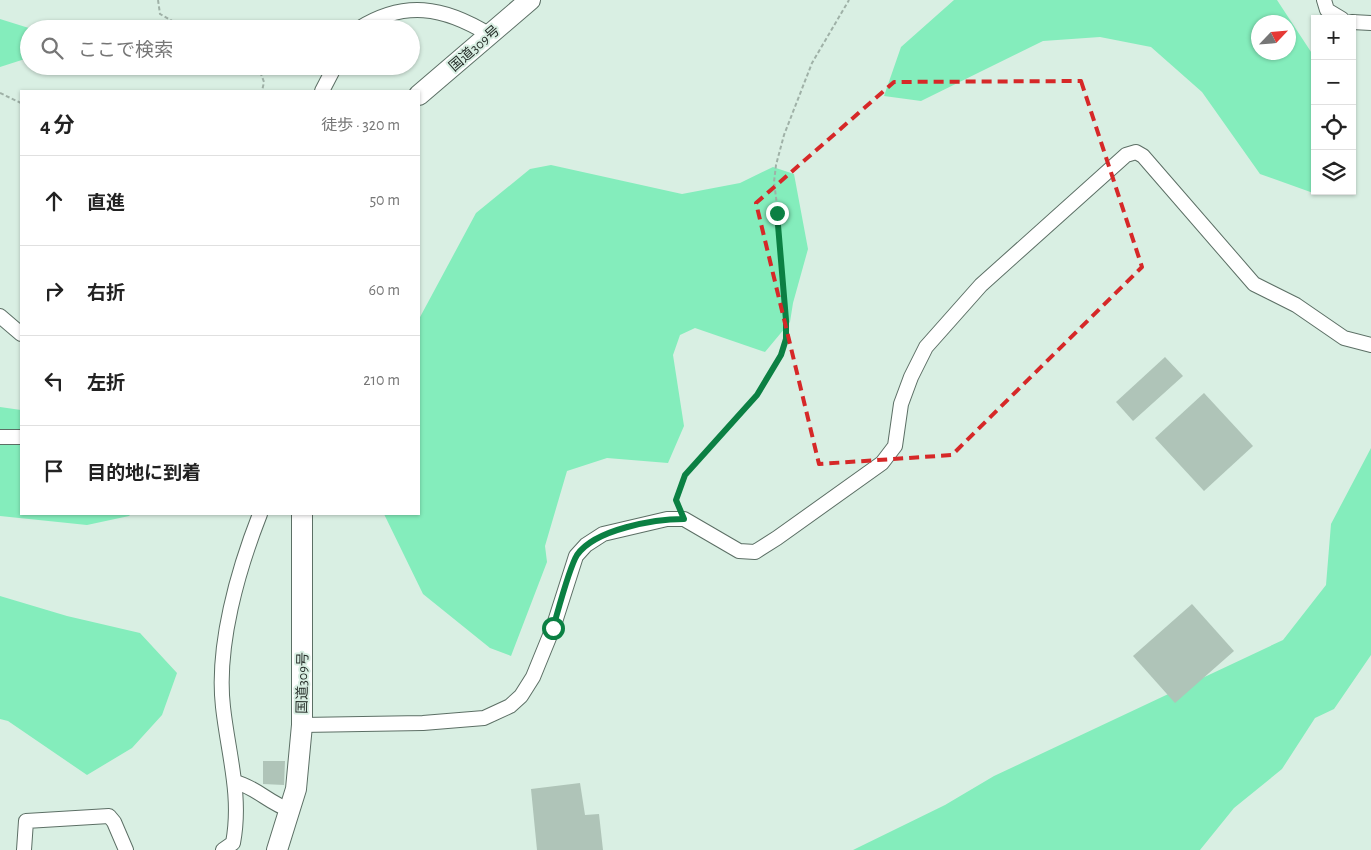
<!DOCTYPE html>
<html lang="ja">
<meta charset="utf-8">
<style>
body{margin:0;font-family:"Alegreya Sans","Noto Sans JP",sans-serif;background:#f2f2f2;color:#222}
.controls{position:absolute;right:15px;top:15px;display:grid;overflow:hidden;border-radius:0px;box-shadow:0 1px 4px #0004}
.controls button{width:45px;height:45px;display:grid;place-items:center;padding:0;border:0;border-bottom:1px solid #e0e0e0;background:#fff;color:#222;font:25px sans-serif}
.compass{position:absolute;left:1251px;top:15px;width:45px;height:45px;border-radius:50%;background:#fff;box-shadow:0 1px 4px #0004;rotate:64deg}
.stop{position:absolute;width:15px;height:15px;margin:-11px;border:4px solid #0b8043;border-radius:50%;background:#fff}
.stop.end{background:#0b8043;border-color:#fff;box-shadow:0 1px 5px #0008}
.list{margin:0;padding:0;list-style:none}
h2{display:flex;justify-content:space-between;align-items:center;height:65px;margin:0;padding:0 20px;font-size:21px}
h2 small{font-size:16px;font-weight:400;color:#767676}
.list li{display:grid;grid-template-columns:32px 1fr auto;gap:15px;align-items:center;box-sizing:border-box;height:90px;padding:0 20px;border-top:1px solid #e0e0e0}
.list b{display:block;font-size:19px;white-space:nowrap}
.list em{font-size:16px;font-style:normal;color:#767676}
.icon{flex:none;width:28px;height:28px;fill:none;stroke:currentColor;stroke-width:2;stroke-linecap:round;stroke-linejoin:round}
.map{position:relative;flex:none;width:1371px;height:850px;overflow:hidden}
.search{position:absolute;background:#fff;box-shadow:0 1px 4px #0004;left:20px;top:20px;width:400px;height:55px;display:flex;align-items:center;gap:12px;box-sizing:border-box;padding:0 18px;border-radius:28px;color:#767676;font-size:19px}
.panel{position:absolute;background:#fff;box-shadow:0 1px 4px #0004;left:20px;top:90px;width:400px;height:425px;border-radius:0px}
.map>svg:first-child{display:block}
.green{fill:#84edbc;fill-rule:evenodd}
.building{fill:#afc4b8}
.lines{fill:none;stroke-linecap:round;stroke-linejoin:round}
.minor-casing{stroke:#5c6f65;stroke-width:16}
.highway-casing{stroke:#5c6f65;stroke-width:22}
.path{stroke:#9fb1a7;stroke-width:2;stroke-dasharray:4 2.5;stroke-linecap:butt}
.minor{stroke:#fff;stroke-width:14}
.highway{stroke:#fff;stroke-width:20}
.route{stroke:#0b8043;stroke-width:6}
.marked{fill:none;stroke:#d62828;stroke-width:4;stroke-dasharray:10 6;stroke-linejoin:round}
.labels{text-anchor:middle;stroke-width:4;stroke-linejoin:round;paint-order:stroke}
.street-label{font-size:14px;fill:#272f2a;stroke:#d9efe3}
</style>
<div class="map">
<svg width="1371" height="850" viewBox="0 0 1371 850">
<rect width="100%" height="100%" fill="#d9efe3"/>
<g class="green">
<path d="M954,0h323l38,58v133h6l-5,3 -56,-20 -58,-82 -51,-45 -51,-10 -57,4 -122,60 -37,-5 17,-49zM1258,22h30v30h-30z"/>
<polygon points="0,19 32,29 29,29 28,58 0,67"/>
<polygon points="551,165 682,194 740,183 773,167 794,174 808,249 793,303 790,322 765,352 695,328 680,335 673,355 684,426 668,463 607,458 567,471 545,546 547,562 511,656 490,648 423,594 384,514 419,514 419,319 476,213 530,169"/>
<polygon points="0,407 21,410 21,514 131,514 129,516 87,525 0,516"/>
<polygon points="1371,448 1371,655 1334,709 1315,718 1282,769 1234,808 1200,850 853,850 945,805 994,776 1283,640 1326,585 1331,524"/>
<polygon points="0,596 67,616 140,633 177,673 162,715 132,748 87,775 8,721 0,719"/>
</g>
<g class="building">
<polygon points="1165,357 1183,376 1133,421 1116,402"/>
<polygon points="1204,393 1253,446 1204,491 1155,438"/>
<polygon points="1192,604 1234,651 1175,703 1133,656"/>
<polygon points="263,761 285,761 284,785 263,784"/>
<polygon points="580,783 585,815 599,814 603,850 537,850 531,789"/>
</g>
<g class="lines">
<defs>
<g id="minor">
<polyline points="1324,0 1327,10 1342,19"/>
<polyline points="1352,22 1371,23"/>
<path d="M358,29c46,-29 85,-23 132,6"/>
<polyline points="322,91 335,66"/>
<polyline points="0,316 21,334"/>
<polyline points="0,437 21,437"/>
<polyline points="302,725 423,723 484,718 510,706 521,696 533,677 553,628 576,556 586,545 603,534 667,519 684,519 739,551 755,552 777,538 882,463 895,446 901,404 911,377 926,347 981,285 1126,155 1136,152 1143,156 1254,284 1296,305 1344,338 1371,345"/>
<path d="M235,782c21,5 35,22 55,28"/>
<polyline points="24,850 26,821 109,816 114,822 126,850"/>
<path d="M223,850l10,-7c9,-47 -5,-90 -10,-136 -7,-61 15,-137 37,-193"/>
</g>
<g id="highway">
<polyline points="419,95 530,0"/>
<polyline points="277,850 296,789 302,725 302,514"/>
</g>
</defs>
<use href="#minor" class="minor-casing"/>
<use href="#highway" class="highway-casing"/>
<g class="path">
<polyline points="158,0 160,14 186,29"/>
<polyline points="258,66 264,82 262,91"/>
<polyline points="0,93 21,103"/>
<polyline points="680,508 677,500 685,475 757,395 781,355 786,339 786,321 779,220 774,182 776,165 784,135 812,63 849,0"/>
</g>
<use href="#minor" class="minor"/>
<use href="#highway" class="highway"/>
</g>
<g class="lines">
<path class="route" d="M553,628c5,-17 16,-60 24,-73 18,-26 78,-36 107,-36l-8,-19 9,-25 72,-80 24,-40 5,-16v-19l-9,-107"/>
</g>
<path class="marked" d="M1081,81l61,186 -190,188 -133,9 -63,-261 138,-121z"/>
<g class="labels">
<g class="street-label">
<text transform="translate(474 48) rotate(-41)" y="5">国道309号</text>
<text transform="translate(302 683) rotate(-89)" y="5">国道309号</text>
</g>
</g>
</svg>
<div class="controls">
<button>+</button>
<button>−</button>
<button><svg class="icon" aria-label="locate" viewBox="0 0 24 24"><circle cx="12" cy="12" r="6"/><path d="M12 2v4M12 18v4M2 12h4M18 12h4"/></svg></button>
<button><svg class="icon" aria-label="layers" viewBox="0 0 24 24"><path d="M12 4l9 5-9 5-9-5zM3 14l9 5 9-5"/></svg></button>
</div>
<svg class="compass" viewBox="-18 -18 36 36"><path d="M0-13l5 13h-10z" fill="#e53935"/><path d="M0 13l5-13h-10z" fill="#767676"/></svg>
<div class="stop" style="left:553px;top:628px"></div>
<div class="stop end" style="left:777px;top:213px"></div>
<div class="search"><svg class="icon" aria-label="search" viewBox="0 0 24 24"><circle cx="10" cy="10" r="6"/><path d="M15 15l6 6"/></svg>ここで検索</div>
<section class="panel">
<h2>4 分<small>徒歩 · 320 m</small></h2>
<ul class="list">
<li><svg class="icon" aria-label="ahead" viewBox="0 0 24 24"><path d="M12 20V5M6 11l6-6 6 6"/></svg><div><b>直進</b></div><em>50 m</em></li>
<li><svg class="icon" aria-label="right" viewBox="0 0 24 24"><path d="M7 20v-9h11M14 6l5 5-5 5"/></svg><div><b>右折</b></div><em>60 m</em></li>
<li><svg class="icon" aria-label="left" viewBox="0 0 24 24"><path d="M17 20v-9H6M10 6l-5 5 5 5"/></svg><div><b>左折</b></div><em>210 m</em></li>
<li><svg class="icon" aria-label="arrive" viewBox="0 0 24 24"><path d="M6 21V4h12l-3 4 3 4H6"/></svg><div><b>目的地に到着</b></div></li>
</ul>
</section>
</div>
